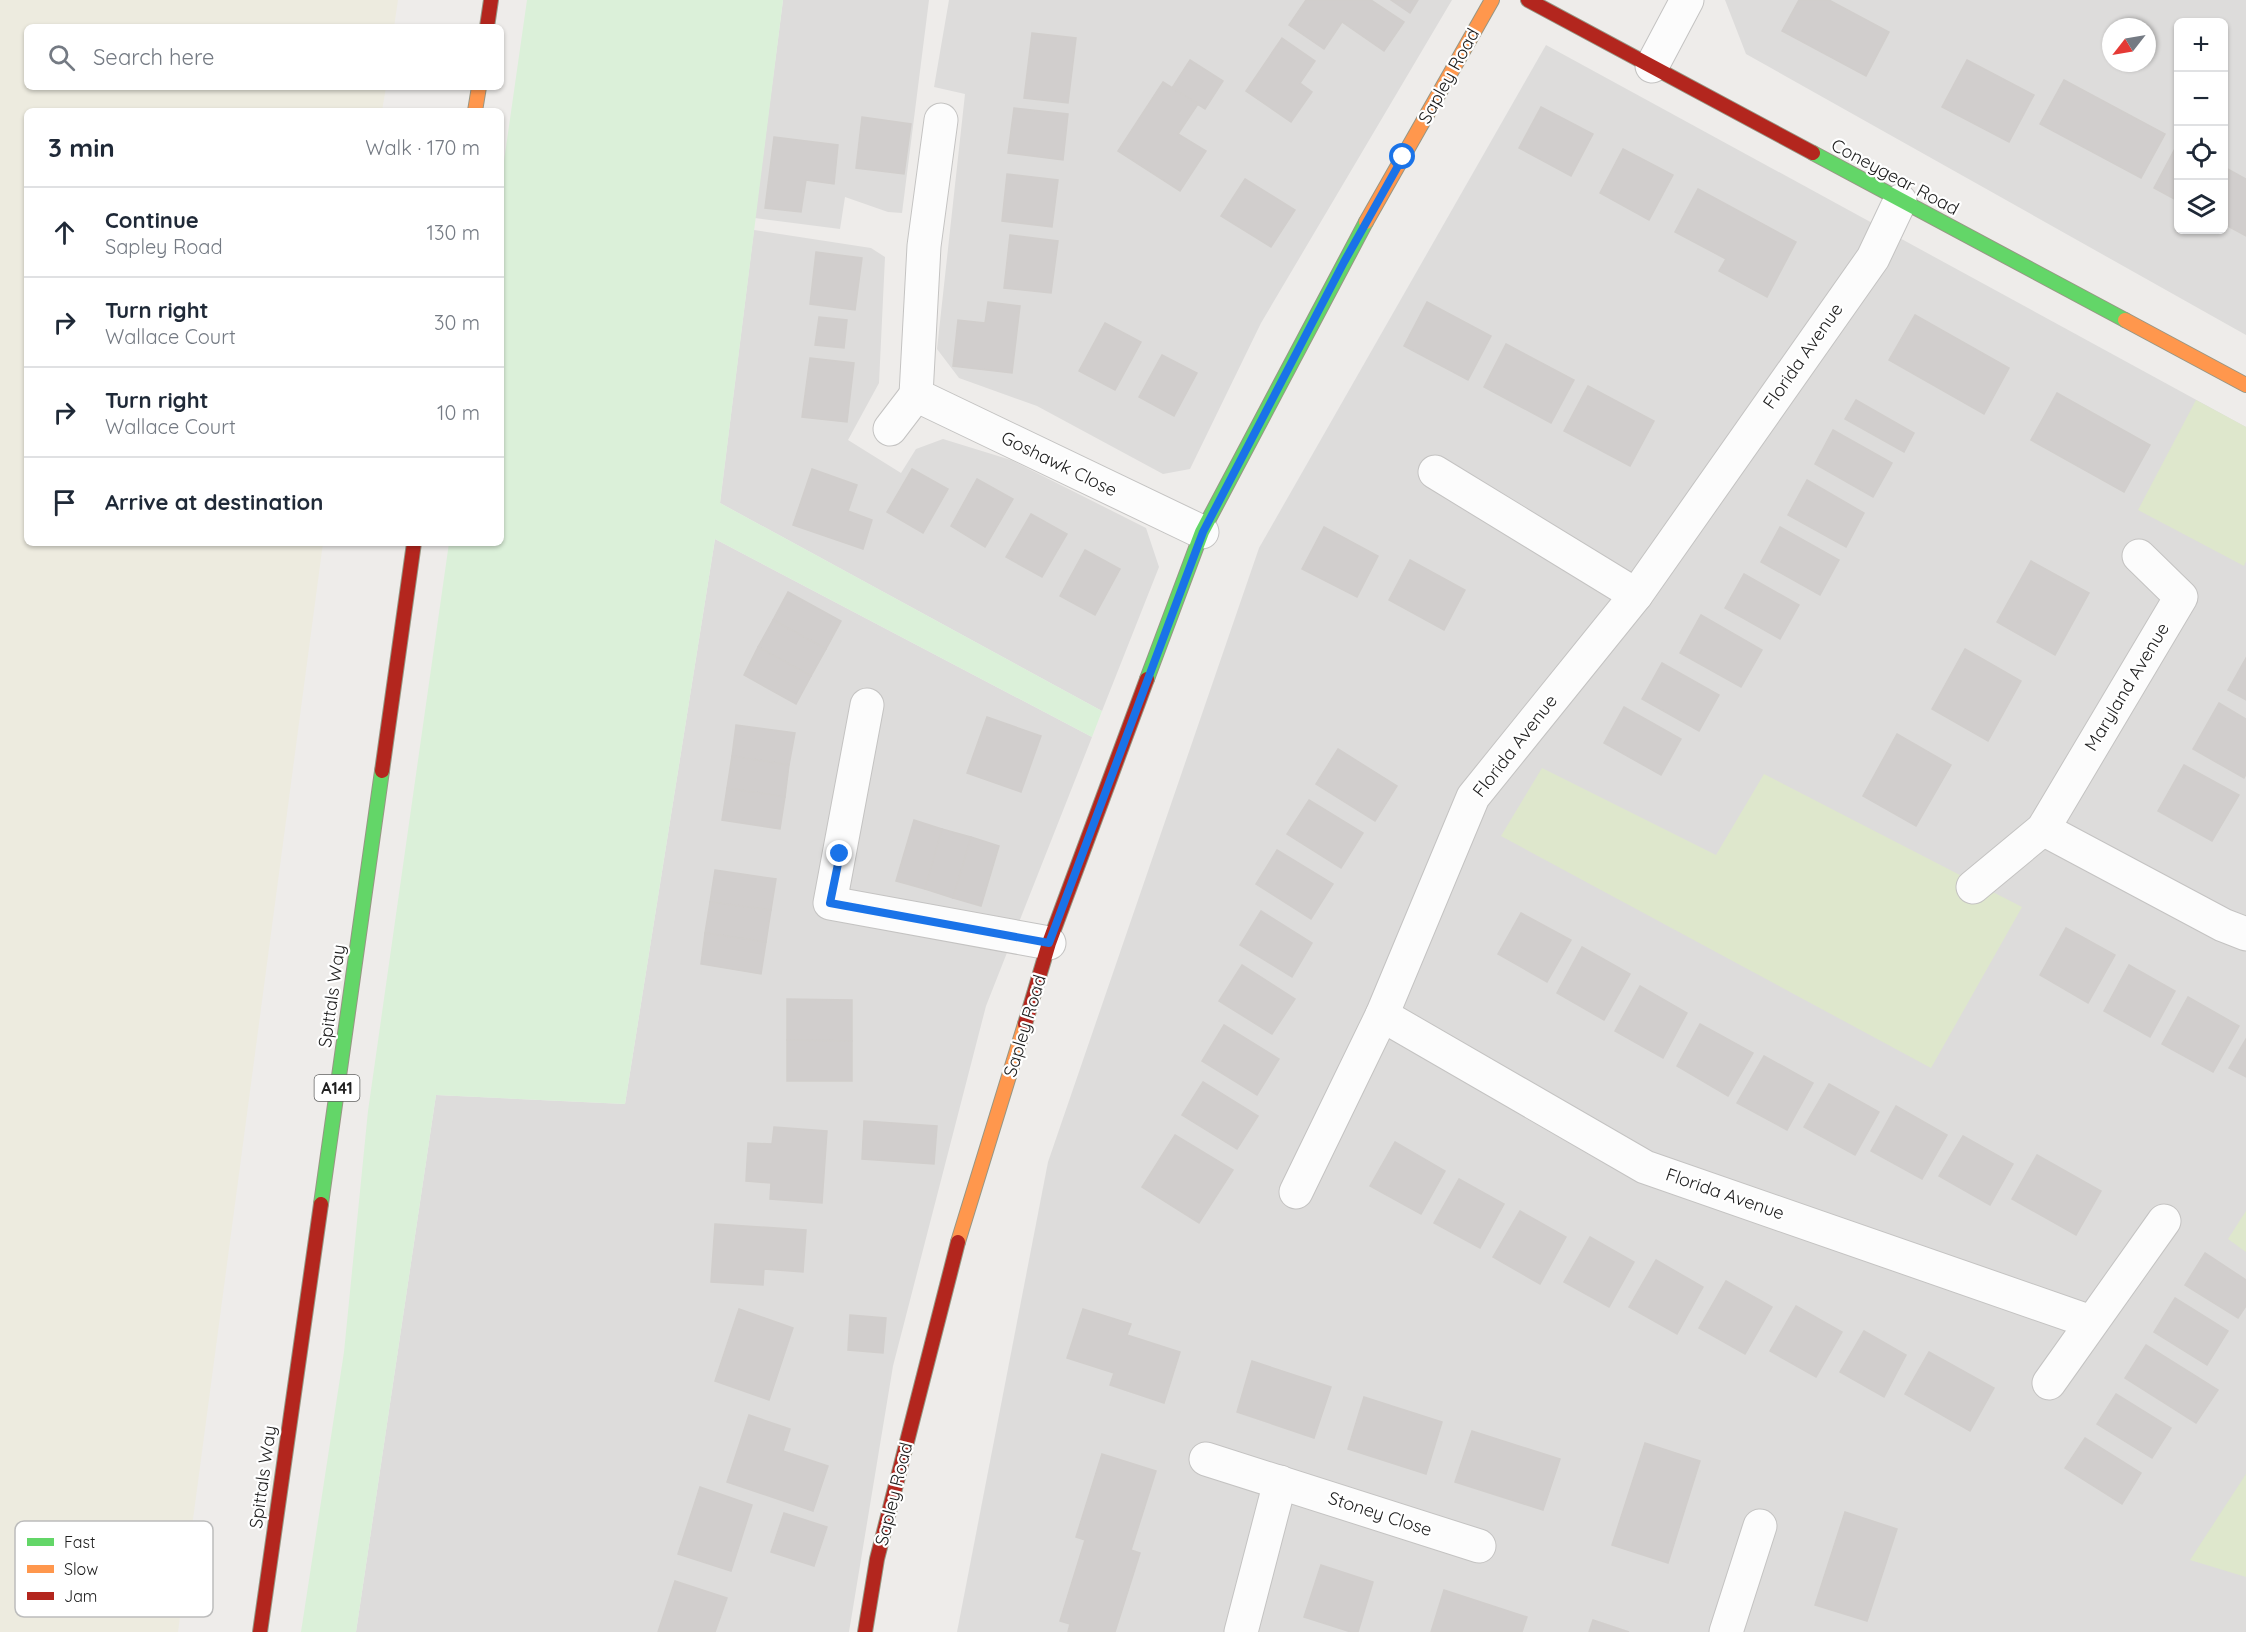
<!DOCTYPE html>
<meta charset="utf-8">
<style>
body{margin:0;font-family:Quicksand,sans-serif;background:#f6f6f7;color:#1f2937}
.controls{position:absolute;right:18px;top:18px;display:grid;overflow:hidden;border-radius:9px;box-shadow:0 2px 4px #0004}
.controls button{width:54px;height:54px;display:grid;place-items:center;padding:0;border:0;border-bottom:2px solid #e0e1e3;background:#fff;color:#1f2937;font:30px sans-serif}
.compass{position:absolute;left:2102px;top:18px;width:54px;height:54px;border-radius:50%;background:#fff;box-shadow:0 2px 4px #0004;rotate:239deg}
.stop{position:absolute;width:18px;height:18px;margin:-14px;border:4px solid #1a73e8;border-radius:50%;background:#fff}
.stop.end{background:#1a73e8;border-color:#fff;box-shadow:0 2px 6px #0008}
.list{margin:0;padding:0;list-style:none}
h2{display:flex;justify-content:space-between;align-items:center;height:78px;margin:0;padding:0 24px;font-size:26px}
h2 small{font-size:20px;font-weight:400;color:#747a83}
.list li{display:grid;grid-template-columns:39px 1fr auto;gap:18px;align-items:center;box-sizing:border-box;height:90px;padding:0 24px;border-top:2px solid #e0e1e3}
.list b{display:block;font-size:22px;white-space:nowrap}
.list p{margin:0;font-size:20px;white-space:nowrap;color:#747a83}
.list em{font-size:20px;font-style:normal;color:#747a83}
.icon{flex:none;width:33px;height:33px;fill:none;stroke:currentColor;stroke-width:2;stroke-linecap:round;stroke-linejoin:round}
.map{position:relative;flex:none;width:2246px;height:1632px;overflow:hidden}
.search{position:absolute;background:#fff;box-shadow:0 2px 4px #0004;left:24px;top:24px;width:480px;height:66px;display:flex;align-items:center;gap:15px;box-sizing:border-box;padding:0 21px;border-radius:9px;color:#747a83;font-size:22px}
.panel{position:absolute;background:#fff;box-shadow:0 2px 4px #0004;left:24px;top:108px;width:480px;height:438px;border-radius:9px}
.map>svg:first-child{display:block}
.residential{fill:#dddcdb;fill-rule:evenodd}
.farmland{fill:#edebdf}
.grass{fill:#dee7cc}
.park{fill:#dbf0d9}
.building{fill:#d1cecd;stroke:#d1cecc;stroke-width:1.5}
.lines{fill:none;stroke-linecap:round;stroke-linejoin:round}
.street-casing{stroke:#c4c3c2;stroke-width:35}
.fast-casing{stroke:#979684;stroke-width:16}
.slow-casing{stroke:#979684;stroke-width:16}
.jam-casing{stroke:#979684;stroke-width:16}
.street{stroke:#fcfcfc;stroke-width:33}
.fast{stroke:#63d668;stroke-width:14}
.slow{stroke:#ff974d;stroke-width:14}
.jam{stroke:#b3261e;stroke-width:14}
.route{stroke:#1a73e8;stroke-width:8}
.labels{text-anchor:middle;stroke-width:4.5;stroke-linejoin:round;paint-order:stroke}
.shield{fill:#fff;stroke:#636363;stroke-width:1.5}
.shield-label{font-size:16px;font-weight:bold;fill:#202020}
.street-label{font-size:18px;fill:#202020;stroke:#fff}
.key{fill:#fff;stroke:#bcbcbc;stroke-width:1.5}
.key-label{font-size:16px;fill:#202020}
</style>
<div class="map">
<svg width="2246" height="1632" viewBox="0 0 2246 1632">
<rect width="100%" height="100%" fill="#eeecea"/>
<g class="residential">
<polygon points="783,0 929,0 902,213 888,212 845,197 840,229 755,218"/>
<polygon points="949,0 1452,0 1261,323 1190,469 1163,474 1037,406 959,378 937,349 965,94 934,87"/>
<path d="M1725,0h521v335l-500,-281zM2178,22h46v208h-46zM2111,27h36v36h-36z"/>
<polygon points="1546,45 2246,427 2246,1632 957,1632 1048,1162 1259,548"/>
<polygon points="754,230 871,248 885,257 879,383 848,440 901,473 916,449 943,439 1011,460 1146,528 1159,567 1102,711 720,503"/>
<polygon points="715,539 1092,737 986,1006 893,1366 849,1632 356,1632 436,1095 625,1104"/>
</g>
<polygon class="farmland" points="0,0 398,0 394,27 27,27 27,87 386,87 382,111 27,111 27,543 323,543 178,1632 0,1632"/>
<g class="grass">
<polygon points="2196,400 2246,427 2246,561 2244,566 2138,510"/>
<polygon points="1542,768 1716,855 1764,774 2022,907 1931,1068 1501,836"/>
<polygon points="2246,1211 2246,1252 2228,1239"/>
<polygon points="2246,1474 2246,1577 2190,1560"/>
</g>
<polygon class="park" points="527,0 783,0 720,503 1102,711 1092,737 715,539 625,1104 436,1095 356,1632 301,1632 344,1352 368,1111 449,543 501,543 501,182"/>
<g class="building">
<polygon points="1306,0 1371,0 1404,22 1384,51 1342,22 1324,49 1289,25"/>
<polygon points="1391,0 1418,0 1410,13"/>
<polygon points="1799,0 1829,0 1889,32 1866,76 1782,31"/>
<polygon points="1032,33 1076,38 1068,103 1024,98"/>
<polygon points="1282,38 1315,61 1300,83 1312,92 1291,122 1246,91"/>
<polygon points="1190,60 1223,81 1205,109 1172,88"/>
<polygon points="1967,60 2034,95 2009,142 1942,107"/>
<polygon points="2064,80 2165,134 2141,178 2040,124"/>
<polygon points="1163,82 1198,104 1178,134 1206,151 1180,191 1118,151"/>
<polygon points="1541,107 1593,134 1571,176 1519,148"/>
<polygon points="1014,108 1068,114 1063,160 1008,153"/>
<polygon points="862,117 911,124 904,174 856,168"/>
<polygon points="774,137 838,145 834,184 806,180 801,212 765,208"/>
<polygon points="2178,143 2178,201 2154,188"/>
<polygon points="1623,149 1673,175 1649,220 1600,193"/>
<polygon points="2224,167 2246,179 2246,236 2224,224"/>
<polygon points="1007,174 1058,180 1052,227 1002,221"/>
<polygon points="1245,179 1295,210 1271,247 1221,216"/>
<polygon points="1698,189 1796,242 1767,297 1719,271 1726,259 1675,232"/>
<polygon points="1010,235 1058,241 1051,293 1004,288"/>
<polygon points="816,252 862,258 855,310 810,304"/>
<polygon points="988,302 1020,306 1012,373 953,366 958,320 985,323"/>
<polygon points="1427,302 1491,336 1468,380 1404,346"/>
<polygon points="1915,315 2009,368 1984,414 1889,360"/>
<polygon points="819,317 847,320 844,348 815,345"/>
<polygon points="1105,323 1141,342 1115,390 1079,371"/>
<polygon points="1506,344 1574,380 1551,423 1484,387"/>
<polygon points="1162,355 1197,373 1174,416 1139,397"/>
<polygon points="810,358 854,363 847,422 802,417"/>
<polygon points="1588,386 1654,421 1630,466 1564,431"/>
<polygon points="2057,393 2150,445 2124,492 2031,440"/>
<polygon points="1856,400 1914,433 1904,452 1845,419"/>
<polygon points="1833,430 1892,463 1873,497 1815,464"/>
<polygon points="812,469 857,485 848,511 872,520 863,549 793,525"/>
<polygon points="912,469 948,489 923,533 887,512"/>
<polygon points="977,479 1013,499 985,547 951,526"/>
<polygon points="1807,480 1864,513 1846,547 1788,515"/>
<polygon points="1031,514 1067,534 1042,577 1006,557"/>
<polygon points="1324,527 1378,556 1357,597 1302,569"/>
<polygon points="1780,527 1839,560 1820,595 1761,562"/>
<polygon points="1085,550 1120,569 1095,615 1060,596"/>
<polygon points="1410,560 1465,590 1444,630 1389,600"/>
<polygon points="2031,561 2089,593 2055,655 1997,622"/>
<polygon points="1744,574 1799,605 1780,639 1725,608"/>
<polygon points="788,592 841,621 826,649 773,620"/>
<polygon points="1701,615 1762,650 1741,687 1680,653"/>
<polygon points="773,620 826,649 811,676 758,647"/>
<polygon points="758,647 811,676 796,704 744,675"/>
<polygon points="1965,649 2021,681 1988,741 1932,709"/>
<polygon points="2246,658 2246,700 2228,690"/>
<polygon points="1662,663 1719,695 1699,731 1642,699"/>
<polygon points="2219,703 2246,719 2246,774 2244,778 2193,749"/>
<polygon points="1624,707 1681,739 1661,775 1604,743"/>
<polygon points="987,717 1041,736 1021,792 967,773"/>
<polygon points="736,725 795,733 789,765 732,756"/>
<polygon points="1897,734 1951,765 1916,826 1863,796"/>
<polygon points="1338,749 1397,786 1375,821 1316,784"/>
<polygon points="732,756 789,765 785,797 727,788"/>
<polygon points="2184,765 2239,795 2212,841 2158,811"/>
<polygon points="727,788 785,797 780,829 722,820"/>
<polygon points="1309,800 1363,833 1341,868 1287,834"/>
<polygon points="914,820 942,829 925,889 896,881"/>
<polygon points="942,829 971,837 953,898 925,889"/>
<polygon points="971,837 999,846 981,906 953,898"/>
<polygon points="1277,850 1333,884 1311,919 1256,884"/>
<polygon points="715,870 776,879 771,910 710,902"/>
<polygon points="710,902 771,910 766,942 705,933"/>
<polygon points="1261,911 1312,943 1292,977 1240,945"/>
<polygon points="1521,913 1571,940 1547,982 1498,954"/>
<polygon points="2066,928 2115,955 2088,1003 2040,975"/>
<polygon points="705,933 766,942 761,974 701,964"/>
<polygon points="1582,947 1630,974 1604,1020 1557,993"/>
<polygon points="1242,965 1295,999 1272,1034 1219,1001"/>
<polygon points="2129,965 2175,991 2150,1037 2104,1011"/>
<polygon points="1640,986 1687,1013 1663,1058 1615,1031"/>
<polygon points="2188,997 2239,1026 2213,1072 2162,1044"/>
<polygon points="787,999 852,1000 852,1041 787,1040"/>
<polygon points="1700,1024 1753,1053 1728,1096 1677,1066"/>
<polygon points="1224,1025 1279,1059 1257,1095 1202,1061"/>
<polygon points="2246,1039 2246,1077 2229,1068"/>
<polygon points="787,1040 852,1041 852,1081 787,1081"/>
<polygon points="1764,1056 1813,1083 1787,1130 1737,1103"/>
<polygon points="1203,1082 1258,1116 1237,1149 1182,1115"/>
<polygon points="1829,1084 1879,1112 1855,1155 1804,1127"/>
<polygon points="1896,1106 1947,1135 1922,1179 1871,1151"/>
<polygon points="864,1121 937,1126 934,1164 862,1159"/>
<polygon points="774,1127 827,1131 822,1203 770,1199 771,1183 746,1181 748,1143 772,1144"/>
<polygon points="1175,1135 1233,1170 1199,1223 1142,1187"/>
<polygon points="1963,1136 2013,1164 1990,1205 1939,1176"/>
<polygon points="1395,1142 1445,1171 1421,1214 1370,1186"/>
<polygon points="2037,1155 2101,1191 2076,1235 2012,1199"/>
<polygon points="1459,1179 1504,1204 1480,1248 1434,1223"/>
<polygon points="1520,1211 1566,1237 1540,1284 1493,1257"/>
<polygon points="715,1224 806,1230 803,1272 764,1269 763,1285 711,1282"/>
<polygon points="1590,1237 1634,1262 1609,1307 1564,1282"/>
<polygon points="2205,1253 2246,1280 2246,1306 2238,1318 2185,1285"/>
<polygon points="1656,1260 1703,1287 1677,1334 1629,1307"/>
<polygon points="1726,1281 1772,1307 1745,1354 1699,1328"/>
<polygon points="2175,1298 2228,1331 2207,1365 2154,1332"/>
<polygon points="1796,1306 1842,1332 1816,1377 1770,1351"/>
<polygon points="739,1309 793,1328 769,1400 715,1381"/>
<polygon points="1083,1309 1131,1324 1127,1335 1180,1352 1164,1403 1110,1385 1114,1373 1067,1358"/>
<polygon points="850,1315 886,1318 883,1353 848,1350"/>
<polygon points="1864,1331 1906,1355 1884,1397 1840,1372"/>
<polygon points="2146,1345 2218,1390 2196,1423 2125,1378"/>
<polygon points="1929,1352 1994,1388 1970,1431 1905,1394"/>
<polygon points="1252,1361 1331,1387 1314,1438 1237,1412"/>
<polygon points="2116,1394 2171,1428 2152,1458 2097,1424"/>
<polygon points="1364,1397 1442,1422 1426,1474 1348,1449"/>
<polygon points="749,1415 790,1429 783,1451 828,1466 813,1511 727,1482"/>
<polygon points="1472,1431 1560,1459 1543,1510 1455,1482"/>
<polygon points="2085,1438 2141,1473 2122,1504 2065,1468"/>
<polygon points="1645,1443 1700,1461 1668,1563 1612,1545"/>
<polygon points="1102,1454 1156,1471 1131,1550 1140,1553 1115,1632 1068,1632 1070,1624 1060,1621 1085,1540 1076,1537"/>
<polygon points="700,1487 752,1505 731,1571 678,1554"/>
<polygon points="1845,1512 1897,1529 1867,1621 1815,1605"/>
<polygon points="784,1513 827,1527 814,1566 771,1552"/>
<polygon points="1321,1565 1373,1582 1358,1632 1351,1632 1304,1617"/>
<polygon points="675,1581 727,1598 715,1632 658,1632"/>
<polygon points="1444,1590 1527,1617 1522,1632 1431,1632"/>
<polygon points="1593,1620 1629,1632 1589,1632"/>
</g>
<g class="lines">
<defs>
<g id="street">
<polyline points="1652,66 1687,0"/>
<polyline points="941,120 924,246 916,395 1202,532"/>
<polyline points="890,429 916,395"/>
<polyline points="1435,472 1636,595"/>
<polyline points="867,705 830,903 1049,943"/>
<polyline points="2043,829 2223,925 2246,934"/>
<polyline points="1973,887 2043,829 2181,597 2139,556"/>
<polyline points="1382,1015 1645,1167 2091,1322"/>
<polyline points="1296,1192 1382,1015 1473,797 1636,595 1873,258 1900,201"/>
<polyline points="2049,1383 2164,1221"/>
<polyline points="1206,1459 1479,1546"/>
<polyline points="1241,1632 1280,1482"/>
<polyline points="1726,1632 1760,1526"/>
</g>
<g id="fast">
<polyline points="1813,153 2125,320"/>
<polyline points="1147,679 1202,532 1366,222"/>
<polyline points="321,1204 382,771"/>
</g>
<g id="slow">
<polyline points="475,111 479,87"/>
<polyline points="1366,222 1492,0"/>
<polyline points="2125,320 2246,385"/>
<polyline points="958,1242 1025,1024"/>
</g>
<g id="jam">
<polyline points="1528,0 1813,153"/>
<polyline points="487,27 491,0"/>
<polyline points="382,771 414,543"/>
<polyline points="1025,1024 1049,943 1147,679"/>
<polyline points="260,1632 321,1204"/>
<polyline points="865,1632 877,1559 958,1242"/>
</g>
</defs>
<use href="#street" class="street-casing"/>
<use href="#fast" class="fast-casing"/>
<use href="#slow" class="slow-casing"/>
<use href="#jam" class="jam-casing"/>
<use href="#street" class="street"/>
<use href="#fast" class="fast"/>
<use href="#slow" class="slow"/>
<use href="#jam" class="jam"/>
</g>
<g class="lines">
<polyline class="route" points="840,854 830,903 1049,943 1203,532 1344,262 1403,157"/>
</g>
<g class="labels">
<rect class="shield" x="314.5" y="1075" width="45" height="26" rx="4.5"/>
<g class="shield-label">
<text x="337" y="1094">A141</text>
</g>
<g class="street-label">
<text transform="translate(1449 76) rotate(-61)" y="6">Sapley Road</text>
<text transform="translate(1895 177) rotate(28)" y="6">Coneygear Road</text>
<text transform="translate(1803 356) rotate(-55)" y="6">Florida Avenue</text>
<text transform="translate(1059 464) rotate(26)" y="6">Goshawk Close</text>
<text transform="translate(2127 687) rotate(-59)" y="6">Maryland Avenue</text>
<text transform="translate(1515 746) rotate(-52)" y="6">Florida Avenue</text>
<text transform="translate(332 996) rotate(-82)" y="6">Spittals Way</text>
<text transform="translate(1025 1026) rotate(-73)" y="6">Sapley Road</text>
<text transform="translate(1725 1194) rotate(19)" y="6">Florida Avenue</text>
<text transform="translate(263 1477) rotate(-82)" y="6">Spittals Way</text>
<text transform="translate(894 1494) rotate(-76)" y="6">Sapley Road</text>
<text transform="translate(1380 1514) rotate(18)" y="6">Stoney Close</text>
</g>
</g>
<rect x="15" y="1521" width="198" height="96" rx="9" class="key"/>
<rect x="27" y="1538" width="27" height="8" fill="#63d668"/>
<rect x="27" y="1565" width="27" height="8" fill="#ff974d"/>
<rect x="27" y="1592" width="27" height="8" fill="#b3261e"/>
<g class="key-label">
<text x="64" y="1548">Fast</text>
<text x="64" y="1575">Slow</text>
<text x="64" y="1602">Jam</text>
</g>
</svg>
<div class="controls">
<button>+</button>
<button>−</button>
<button><svg class="icon" aria-label="locate" viewBox="0 0 24 24"><circle cx="12" cy="12" r="6"/><path d="M12 2v4M12 18v4M2 12h4M18 12h4"/></svg></button>
<button><svg class="icon" aria-label="layers" viewBox="0 0 24 24"><path d="M12 4l9 5-9 5-9-5zM3 14l9 5 9-5"/></svg></button>
</div>
<svg class="compass" viewBox="-18 -18 36 36"><path d="M0-13l5 13h-10z" fill="#e53935"/><path d="M0 13l5-13h-10z" fill="#747a83"/></svg>
<div class="stop" style="left:1403px;top:157px"></div>
<div class="stop end" style="left:840px;top:854px"></div>
<div class="search"><svg class="icon" aria-label="search" viewBox="0 0 24 24"><circle cx="10" cy="10" r="6"/><path d="M15 15l6 6"/></svg>Search here</div>
<section class="panel">
<h2>3 min<small>Walk · 170 m</small></h2>
<ul class="list">
<li><svg class="icon" aria-label="ahead" viewBox="0 0 24 24"><path d="M12 20V5M6 11l6-6 6 6"/></svg><div><b>Continue</b><p>Sapley Road</p></div><em>130 m</em></li>
<li><svg class="icon" aria-label="right" viewBox="0 0 24 24"><path d="M7 20v-9h11M14 6l5 5-5 5"/></svg><div><b>Turn right</b><p>Wallace Court</p></div><em>30 m</em></li>
<li><svg class="icon" aria-label="right" viewBox="0 0 24 24"><path d="M7 20v-9h11M14 6l5 5-5 5"/></svg><div><b>Turn right</b><p>Wallace Court</p></div><em>10 m</em></li>
<li><svg class="icon" aria-label="arrive" viewBox="0 0 24 24"><path d="M6 21V4h12l-3 4 3 4H6"/></svg><div><b>Arrive at destination</b></div></li>
</ul>
</section>
</div>
